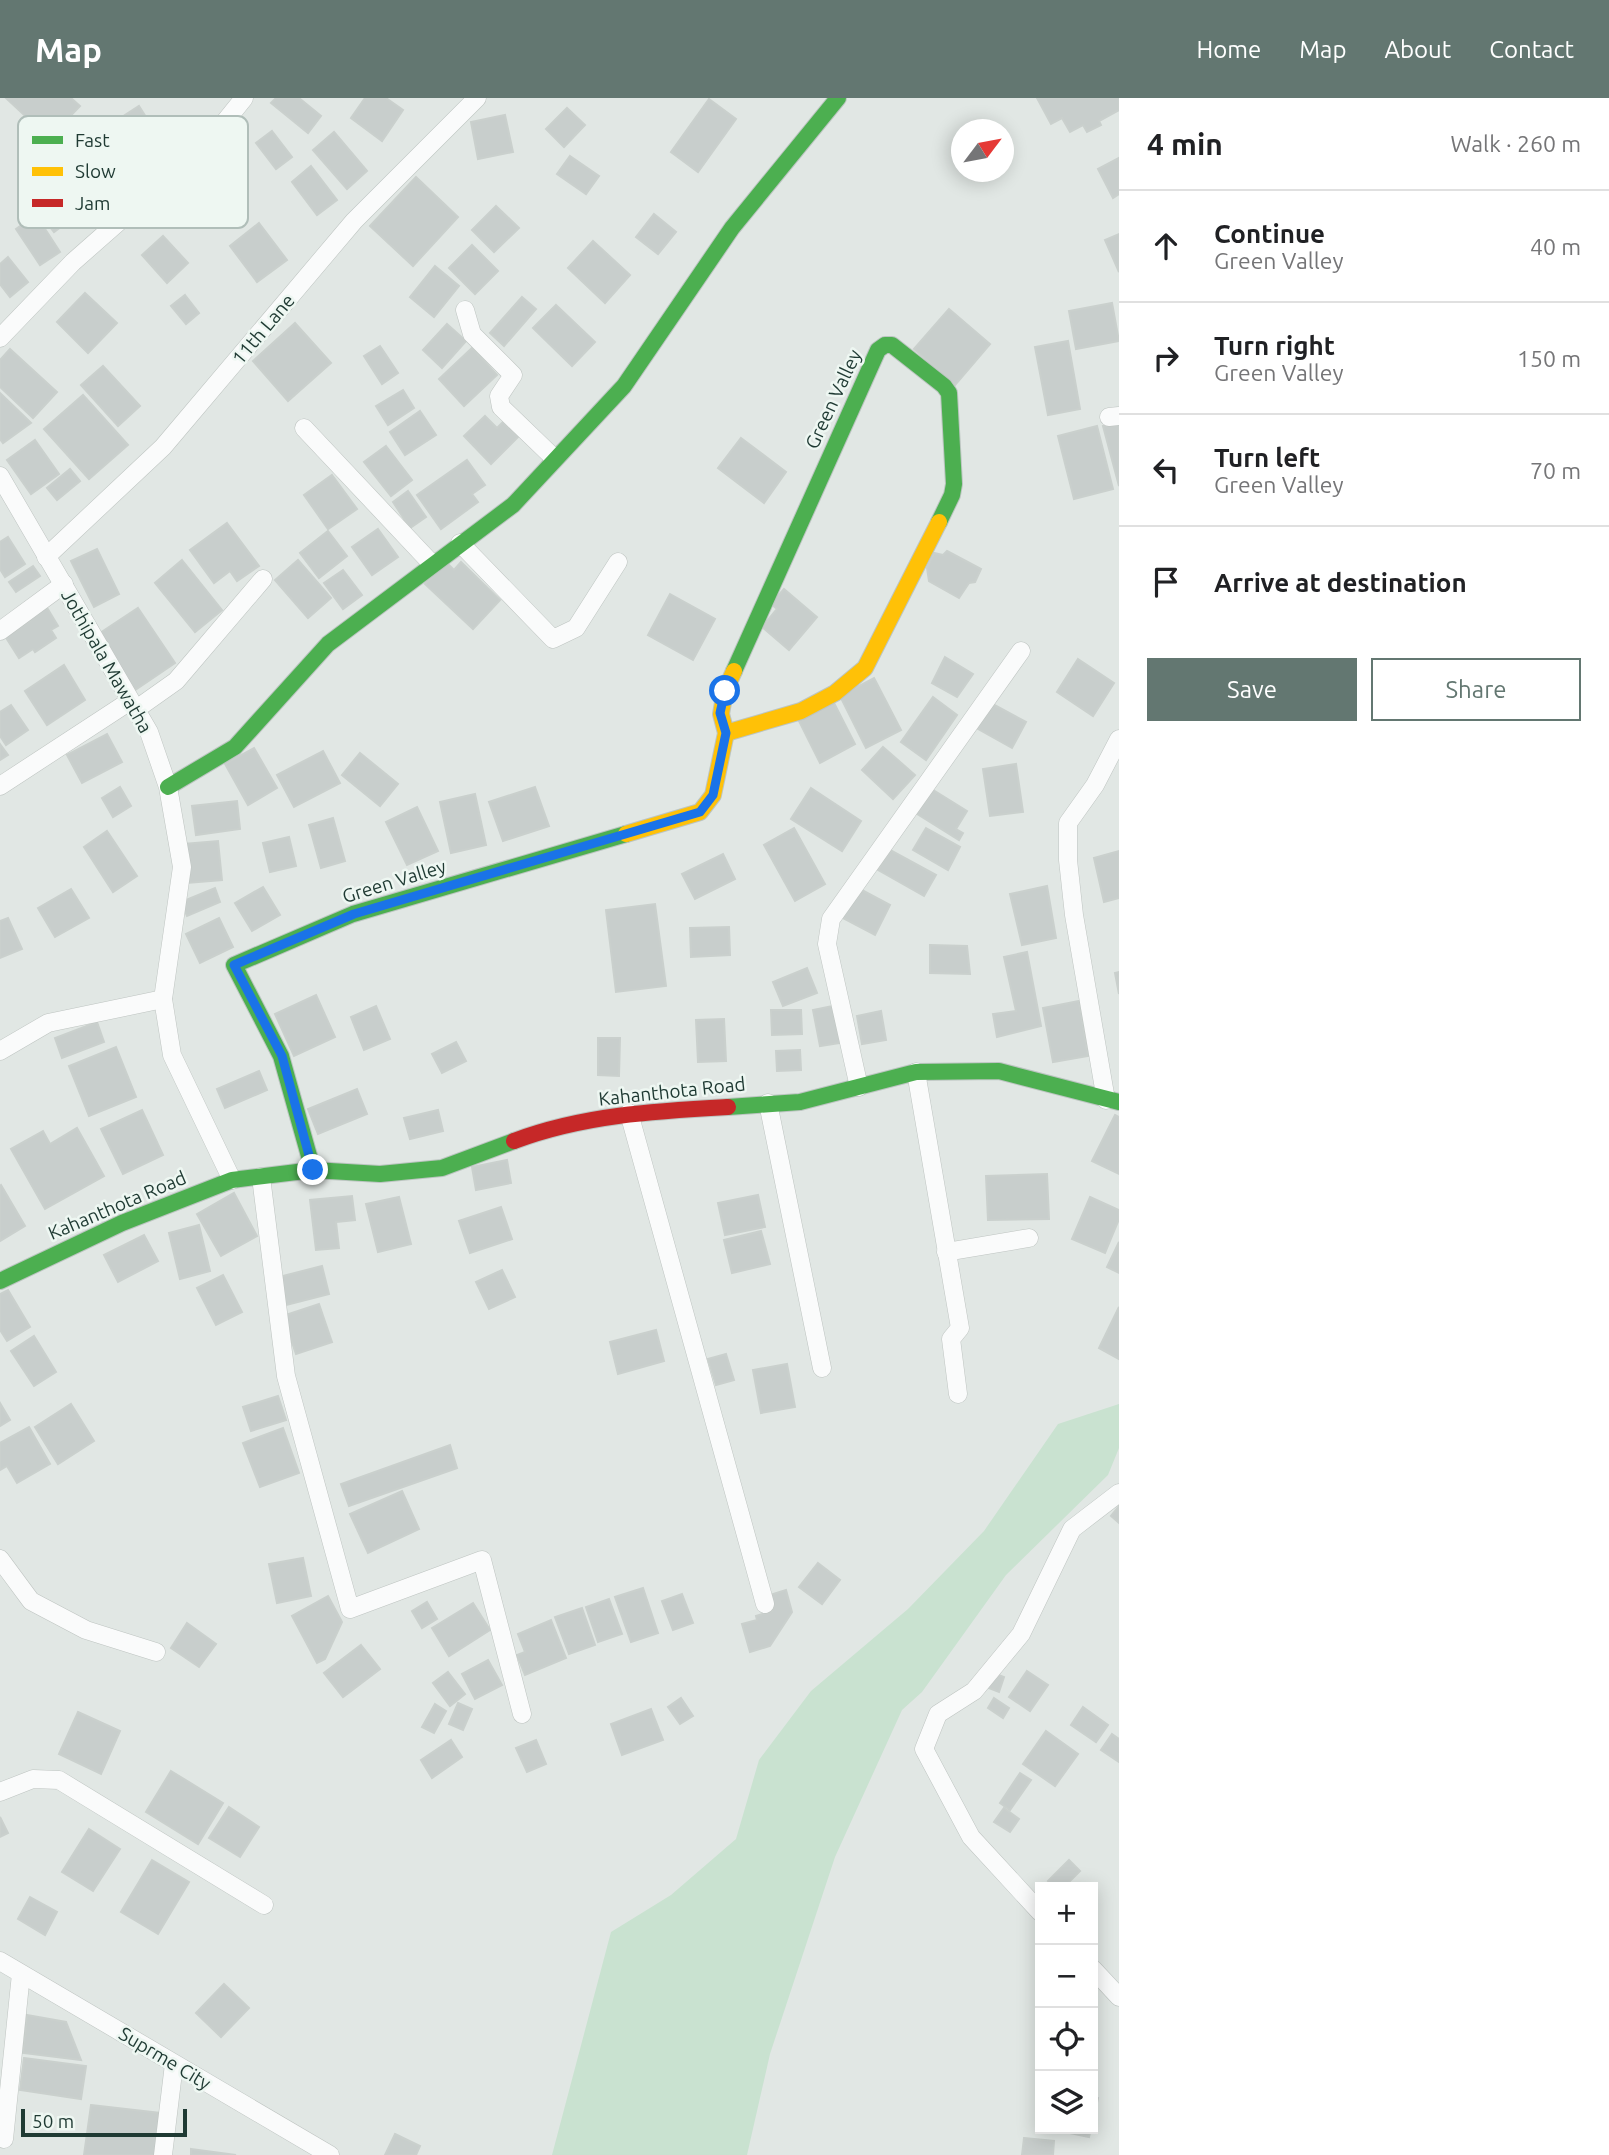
<!DOCTYPE html>
<meta charset="utf-8">
<style>
body{margin:0;font-family:Ubuntu,sans-serif;background:#f6f6f6;color:#202124}
.controls{position:absolute;right:21px;bottom:21px;display:grid;overflow:hidden;border-radius:0px;box-shadow:0 4px 18px #0003}
.controls button{width:63px;height:63px;display:grid;place-items:center;padding:0;border:0;border-bottom:2px solid #e0e0e0;background:#fff;color:#202124;font:35px sans-serif}
.compass{position:absolute;left:951px;top:21px;width:63px;height:63px;border-radius:50%;background:#fff;box-shadow:0 4px 18px #0003;rotate:58deg}
.scale{position:absolute;left:21px;bottom:18px;width:166px;box-sizing:border-box;padding-left:7px;border:4px solid #1f3a33;border-top:0;font-size:19px;line-height:24px;white-space:nowrap;color:#1f3a33;-webkit-text-stroke:5px #eef7f2;paint-order:stroke}
.stop{position:absolute;width:21px;height:21px;margin:-16px;border:5px solid #1a73e8;border-radius:50%;background:#fff}
.stop.end{background:#1a73e8;border-color:#fff;box-shadow:0 2px 7px #0008}
.list{margin:0;padding:0;list-style:none}
h2{display:flex;justify-content:space-between;align-items:center;height:91px;margin:0;padding:0 28px;font-size:30px}
h2 small{font-size:23px;font-weight:400;color:#757577}
.list li{display:grid;grid-template-columns:46px 1fr auto;gap:21px;align-items:center;box-sizing:border-box;height:112px;padding:0 28px;border-top:2px solid #e0e0e0}
.list b{display:block;font-size:26px;white-space:nowrap}
.list p{margin:0;font-size:23px;white-space:nowrap;color:#757577}
.list em{font-size:23px;font-style:normal;color:#757577}
.actions{display:flex;gap:14px;padding:21px 28px}
.actions a{flex:1;padding:16px 0;border:2px solid #637771;border-radius:0px;text-align:center;font-size:24px;color:#637771}
.actions .main{background:#637771;color:#fff}
.icon{flex:none;width:38px;height:38px;fill:none;stroke:currentColor;stroke-width:2;stroke-linecap:round;stroke-linejoin:round}
.map{position:relative;flex:none;width:1119px;height:2057px;overflow:hidden}
header{display:flex;align-items:center;gap:42px;box-sizing:border-box;height:98px;padding:0 35px;background:#637771;color:#fff}
header strong{font-size:33px}
nav{display:flex;gap:38px;margin-inline-start:auto;font-size:24px}
main{display:flex}
aside{flex:1;background:#fff}
.map>svg:first-child{display:block}
.green{fill:#c9e2d0}
.building{fill:#c8cecc;stroke:#cad0cd;stroke-width:2}
.lines{fill:none;stroke-linecap:round;stroke-linejoin:round}
.street-casing{stroke:#bec4c1;stroke-width:19}
.fast-casing{stroke:#bcc5c1;stroke-width:18}
.slow-casing{stroke:#bcc5c1;stroke-width:18}
.jam-casing{stroke:#bcc5c1;stroke-width:18}
.street{stroke:#fafbfb;stroke-width:18}
.fast{stroke:#4caf50;stroke-width:16}
.slow{stroke:#ffc107;stroke-width:16}
.jam{stroke:#c62828;stroke-width:16}
.route{stroke:#1a73e8;stroke-width:9}
.labels{text-anchor:middle;stroke-width:5;stroke-linejoin:round;paint-order:stroke}
.street-label{font-size:19px;fill:#1f3a33;stroke:#eef7f2}
.key{fill:#eef7f2;stroke:#b0beb9;stroke-width:2}
.key-label{font-size:19px;fill:#1f3a33}
</style>
<header>
<strong>Map</strong>
<nav><a>Home</a><a>Map</a><a>About</a><a>Contact</a></nav>
</header>
<main>
<div class="map">
<svg width="1119" height="2057" viewBox="0 0 1119 2057">
<rect width="100%" height="100%" fill="#e1e7e4"/>
<polygon class="green" points="1119,1306 1119,1350 1108,1377 1006,1477 922,1594 902,1612 835,1759 770,1956 747,2057 552,2057 611,1834 671,1797 736,1741 759,1662 811,1593 908,1511 984,1433 1058,1326"/>
<g class="building">
<polygon points="71,0 80,8 49,40 7,1"/>
<polygon points="276,0 299,0 321,18 308,35 271,5"/>
<polygon points="365,0 386,0 403,12 382,43 351,20"/>
<polygon points="1037,0 1119,0 1119,12 1099,23 1101,27 1087,34 1083,27 1070,34 1062,20 1051,26"/>
<polygon points="709,1 736,21 698,74 671,54"/>
<polygon points="139,8 158,38 127,59 108,28"/>
<polygon points="567,10 585,27 564,49 546,31"/>
<polygon points="505,17 513,54 478,61 471,24"/>
<polygon points="272,33 292,59 276,71 256,45"/>
<polygon points="334,34 367,73 347,91 313,52"/>
<polygon points="570,58 599,78 586,96 557,76"/>
<polygon points="1119,60 1119,96 1113,100 1098,71"/>
<polygon points="34,67 74,119 54,134 23,94 28,91 19,79"/>
<polygon points="311,68 337,102 317,117 292,84"/>
<polygon points="416,79 458,119 413,168 370,128"/>
<polygon points="496,108 519,130 494,154 472,132"/>
<polygon points="654,116 676,134 658,156 636,139"/>
<polygon points="36,117 60,154 40,167 16,131"/>
<polygon points="259,125 287,162 257,184 230,148"/>
<polygon points="1119,136 1119,174 1105,142"/>
<polygon points="163,138 188,165 167,185 142,157"/>
<polygon points="593,143 630,177 605,205 568,170"/>
<polygon points="472,147 498,173 475,196 449,170"/>
<polygon points="8,159 28,184 10,199 0,186 0,166"/>
<polygon points="435,168 459,188 434,219 410,199"/>
<polygon points="85,195 117,225 88,255 57,224"/>
<polygon points="185,197 199,215 186,226 171,208"/>
<polygon points="522,199 536,211 504,248 490,235"/>
<polygon points="1112,205 1119,243 1076,251 1069,213"/>
<polygon points="556,207 595,244 572,268 533,230"/>
<polygon points="949,211 990,246 955,287 914,251"/>
<polygon points="295,225 331,265 288,303 253,263"/>
<polygon points="447,226 466,243 442,270 423,252"/>
<polygon points="1068,243 1080,311 1048,317 1035,249"/>
<polygon points="380,248 398,275 382,286 364,258"/>
<polygon points="472,250 497,277 464,308 439,281"/>
<polygon points="10,251 57,294 33,320 0,289 0,262"/>
<polygon points="103,268 140,308 118,328 81,287"/>
<polygon points="403,292 414,310 388,327 376,308"/>
<polygon points="0,295 31,325 3,345 0,341"/>
<polygon points="83,297 128,347 89,381 44,331"/>
<polygon points="420,313 436,337 405,357 390,334"/>
<polygon points="485,318 497,330 503,324 518,339 491,366 464,338"/>
<polygon points="1119,324 1119,388 1103,328"/>
<polygon points="1097,328 1113,391 1074,401 1058,338"/>
<polygon points="741,340 786,374 764,405 718,370"/>
<polygon points="35,342 59,376 31,396 7,362"/>
<polygon points="386,348 412,382 391,398 364,364"/>
<polygon points="467,362 485,387 472,396 478,404 441,431 417,397"/>
<polygon points="70,371 80,383 57,402 47,390"/>
<polygon points="332,377 357,411 328,431 304,397"/>
<polygon points="408,393 426,419 410,430 393,404"/>
<polygon points="227,425 259,468 237,483 230,473 214,485 190,452"/>
<polygon points="378,431 398,459 372,477 352,449"/>
<polygon points="328,433 347,458 319,480 300,455"/>
<polygon points="8,439 25,466 5,479 0,471 0,444"/>
<polygon points="97,451 119,496 94,509 71,463"/>
<polygon points="947,453 981,471 975,484 969,485 959,500 929,483 927,470 934,455 943,457"/>
<polygon points="182,462 222,512 195,534 155,485"/>
<polygon points="298,462 331,500 308,520 275,482"/>
<polygon points="446,464 454,472 461,464 500,502 473,531 425,486"/>
<polygon points="33,468 40,478 16,494 9,484"/>
<polygon points="343,472 362,497 343,511 324,485"/>
<polygon points="784,491 817,519 789,552 762,529 777,511 771,506"/>
<polygon points="670,496 715,521 693,562 648,537"/>
<polygon points="46,508 58,528 51,532 56,540 35,554 33,551 19,560 5,538 30,523 28,520"/>
<polygon points="138,510 175,565 135,592 97,537"/>
<polygon points="945,559 973,576 957,599 932,585"/>
<polygon points="1078,561 1114,585 1093,618 1057,594"/>
<polygon points="64,567 85,602 47,627 25,593"/>
<polygon points="874,580 901,632 866,650 840,598"/>
<polygon points="933,599 957,617 926,662 901,644"/>
<polygon points="833,603 855,646 820,665 798,621"/>
<polygon points="987,603 1026,624 1012,650 973,628"/>
<polygon points="11,607 28,632 6,647 0,638 0,614"/>
<polygon points="107,636 122,664 82,685 67,657"/>
<polygon points="0,646 8,657 0,662"/>
<polygon points="883,649 915,677 893,701 862,672"/>
<polygon points="254,650 277,690 248,707 225,666"/>
<polygon points="323,653 340,685 294,709 277,677"/>
<polygon points="360,655 398,686 380,708 342,677"/>
<polygon points="1016,666 1023,714 990,718 983,671"/>
<polygon points="120,689 131,708 113,719 102,700"/>
<polygon points="535,689 549,728 503,743 489,704"/>
<polygon points="811,690 861,723 842,753 791,721"/>
<polygon points="930,690 967,713 956,731 963,735 959,742 914,714"/>
<polygon points="475,696 486,747 451,755 440,704"/>
<polygon points="237,703 240,731 196,737 192,708"/>
<polygon points="417,709 438,753 407,767 386,724"/>
<polygon points="333,720 345,763 321,770 309,727"/>
<polygon points="794,730 825,786 795,803 764,747"/>
<polygon points="926,730 960,749 948,772 913,752"/>
<polygon points="107,733 137,778 113,794 84,749"/>
<polygon points="289,739 296,768 270,774 263,745"/>
<polygon points="218,743 222,782 187,785 184,746"/>
<polygon points="890,752 936,777 924,798 878,772"/>
<polygon points="1119,753 1119,800 1104,804 1094,760"/>
<polygon points="723,756 735,781 695,801 682,776"/>
<polygon points="1047,788 1056,840 1022,847 1010,796"/>
<polygon points="263,789 280,817 252,833 235,805"/>
<polygon points="215,790 220,804 187,818 181,804"/>
<polygon points="858,790 890,807 875,837 843,820"/>
<polygon points="71,791 89,820 55,839 38,810"/>
<polygon points="655,806 666,888 616,894 606,812"/>
<polygon points="8,820 22,851 0,860 0,823"/>
<polygon points="219,820 233,849 200,865 186,836"/>
<polygon points="729,829 730,857 691,859 690,830"/>
<polygon points="930,847 967,848 970,876 930,875"/>
<polygon points="1027,854 1041,928 997,939 993,916 1016,913 1004,859"/>
<polygon points="807,870 817,895 783,908 773,884"/>
<polygon points="1119,874 1119,896 1115,875"/>
<polygon points="316,897 335,939 294,958 275,916"/>
<polygon points="1079,903 1088,958 1053,964 1043,910"/>
<polygon points="376,908 390,941 364,952 351,919"/>
<polygon points="833,908 840,945 820,948 813,912"/>
<polygon points="771,912 801,912 802,936 772,937"/>
<polygon points="881,913 886,942 862,946 857,918"/>
<polygon points="724,921 726,963 698,964 696,922"/>
<polygon points="97,924 104,944 62,960 55,940"/>
<polygon points="598,940 620,940 619,978 598,977"/>
<polygon points="456,944 466,963 442,975 432,956"/>
<polygon points="116,949 136,999 89,1018 69,968"/>
<polygon points="800,952 801,972 777,973 776,953"/>
<polygon points="259,973 267,992 225,1010 217,991"/>
<polygon points="357,991 367,1016 318,1036 308,1011"/>
<polygon points="142,1012 163,1057 123,1076 101,1031"/>
<polygon points="438,1012 443,1033 410,1041 404,1020"/>
<polygon points="1115,1017 1119,1019 1119,1076 1092,1063"/>
<polygon points="77,1030 104,1078 45,1111 11,1051 43,1033 50,1046"/>
<polygon points="507,1062 511,1085 476,1092 472,1069"/>
<polygon points="1047,1076 1049,1121 988,1122 986,1078"/>
<polygon points="1,1087 25,1128 0,1143 0,1088"/>
<polygon points="234,1095 257,1138 221,1158 197,1116"/>
<polygon points="758,1097 765,1129 725,1137 718,1105"/>
<polygon points="352,1098 355,1122 336,1124 339,1150 316,1152 310,1102"/>
<polygon points="399,1099 411,1146 378,1154 366,1106"/>
<polygon points="1090,1099 1119,1112 1119,1121 1105,1155 1072,1141"/>
<polygon points="501,1109 512,1141 470,1155 459,1123"/>
<polygon points="199,1127 210,1173 180,1181 169,1135"/>
<polygon points="761,1133 770,1166 732,1175 724,1142"/>
<polygon points="144,1137 158,1163 118,1184 104,1157"/>
<polygon points="1119,1144 1119,1175 1107,1169"/>
<polygon points="322,1168 329,1196 286,1207 279,1179"/>
<polygon points="502,1172 515,1199 489,1211 476,1184"/>
<polygon points="223,1177 242,1214 216,1227 197,1190"/>
<polygon points="8,1192 30,1229 7,1243 0,1232 0,1196"/>
<polygon points="319,1206 332,1244 296,1256 283,1218"/>
<polygon points="1119,1209 1119,1261 1099,1250"/>
<polygon points="656,1232 664,1263 618,1276 610,1244"/>
<polygon points="34,1238 56,1274 34,1288 11,1253"/>
<polygon points="726,1256 734,1282 716,1287 708,1261"/>
<polygon points="787,1266 795,1309 761,1315 753,1272"/>
<polygon points="278,1298 286,1322 251,1333 243,1309"/>
<polygon points="0,1305 10,1322 0,1328"/>
<polygon points="71,1306 94,1343 58,1366 35,1329"/>
<polygon points="29,1329 50,1366 17,1385 7,1368 0,1372 0,1345"/>
<polygon points="283,1330 299,1375 260,1389 243,1345"/>
<polygon points="450,1347 457,1370 349,1408 341,1386"/>
<polygon points="402,1393 419,1431 368,1455 350,1416"/>
<polygon points="1119,1408 1119,1425 1111,1418"/>
<polygon points="303,1460 311,1498 277,1505 269,1466"/>
<polygon points="818,1465 840,1482 822,1506 799,1489"/>
<polygon points="643,1490 658,1535 631,1544 615,1499"/>
<polygon points="786,1492 792,1514 770,1548 750,1554 742,1526 757,1522 756,1518 772,1513 767,1498"/>
<polygon points="682,1496 693,1525 673,1532 662,1503"/>
<polygon points="328,1498 342,1524 325,1561 317,1565 292,1518"/>
<polygon points="609,1501 622,1536 598,1544 586,1509"/>
<polygon points="427,1504 437,1521 422,1530 412,1513"/>
<polygon points="473,1505 490,1532 449,1558 432,1530"/>
<polygon points="582,1510 595,1547 569,1556 555,1519"/>
<polygon points="551,1522 566,1560 525,1577 517,1557 525,1554 518,1536"/>
<polygon points="187,1525 216,1546 199,1569 171,1550"/>
<polygon points="361,1547 380,1571 343,1599 324,1575"/>
<polygon points="488,1562 502,1587 475,1601 462,1576"/>
<polygon points="1027,1573 1048,1587 1030,1613 1009,1599"/>
<polygon points="448,1574 465,1596 450,1608 433,1585"/>
<polygon points="991,1574 1004,1579 999,1594 986,1589"/>
<polygon points="681,1600 693,1618 680,1626 668,1609"/>
<polygon points="994,1600 1009,1610 1003,1620 988,1610"/>
<polygon points="458,1605 472,1611 463,1632 449,1626"/>
<polygon points="435,1606 446,1613 434,1635 422,1629"/>
<polygon points="1083,1609 1108,1627 1096,1644 1071,1627"/>
<polygon points="651,1611 663,1642 622,1657 611,1626"/>
<polygon points="78,1614 120,1633 101,1676 59,1656"/>
<polygon points="1046,1633 1078,1656 1055,1688 1023,1666"/>
<polygon points="1112,1636 1119,1641 1119,1664 1101,1652"/>
<polygon points="451,1642 462,1659 432,1680 421,1662"/>
<polygon points="536,1642 546,1666 527,1674 516,1650"/>
<polygon points="171,1673 223,1705 198,1746 146,1714"/>
<polygon points="1020,1675 1031,1682 1010,1712 1000,1705"/>
<polygon points="229,1709 259,1729 240,1759 209,1740"/>
<polygon points="1004,1710 1019,1721 1010,1734 994,1724"/>
<polygon points="0,1719 8,1735 0,1739"/>
<polygon points="89,1731 120,1751 93,1793 62,1774"/>
<polygon points="152,1762 189,1784 158,1836 121,1814"/>
<polygon points="1069,1762 1080,1773 1064,1789 1054,1789 1048,1783"/>
<polygon points="30,1799 57,1814 45,1837 18,1821"/>
<polygon points="224,1886 249,1910 221,1939 196,1915"/>
<polygon points="27,1917 66,1924 81,1962 23,1955"/>
<polygon points="24,1960 86,1968 81,2001 20,1992"/>
<polygon points="1093,1999 1098,2000 1093,2024"/>
<polygon points="91,2007 160,2015 155,2057 84,2057"/>
<polygon points="1051,2031 1091,2031 1089,2039"/>
<polygon points="395,2036 420,2048 416,2057 385,2057"/>
<polygon points="1024,2040 1054,2043 1053,2057 1022,2057"/>
<polygon points="191,2051 236,2057 191,2057"/>
</g>
<g class="lines">
<defs>
<g id="street">
<polyline points="465,212 472,236 513,277 499,298 501,309 554,360"/>
<polyline points="0,240 73,164 207,46 244,0"/>
<polyline points="1109,319 1119,318"/>
<polyline points="304,330 432,466"/>
<polyline points="0,378 149,634 168,689 182,769 163,901 172,957 232,1082"/>
<polyline points="460,445 553,541 576,530 618,464"/>
<polyline points="46,459 163,349 354,123 477,0"/>
<polyline points="0,533 64,486"/>
<polyline points="135,612 176,583 263,481"/>
<polyline points="0,688 130,603"/>
<polyline points="0,953 48,925 163,901"/>
<polyline points="916,974 960,1230 951,1241 958,1296"/>
<polyline points="859,989 827,846 831,821 1021,553"/>
<polyline points="1106,1002 1074,817 1068,762 1068,725 1095,687 1119,641"/>
<polyline points="768,1005 822,1270"/>
<polyline points="629,1015 765,1506"/>
<polyline points="261,1079 286,1278 350,1511 482,1462 522,1616"/>
<polyline points="946,1154 1029,1140"/>
<polyline points="0,1461 31,1503 86,1532 156,1554"/>
<polyline points="0,1694 33,1681 59,1682 264,1807"/>
<polyline points="1040,1814 971,1739 924,1651 938,1616 974,1593 1021,1536 1072,1431 1119,1395"/>
<polyline points="0,1863 330,2057"/>
<polyline points="1093,1871 1119,1899"/>
<polyline points="4,2041 21,1876"/>
<polyline points="163,2057 174,1966"/>
</g>
<g id="fast">
<polyline points="734,573 878,252 885,247 892,247 944,288 949,295 954,386 952,397 939,424"/>
<polyline points="168,689 235,649 328,546 513,407 624,288 732,130 838,0"/>
<polyline points="728,1009 800,1004 916,974 999,973 1119,1004"/>
<polyline points="313,1072 281,958 234,867 353,816 626,736"/>
<polyline points="0,1183 122,1125 232,1082 313,1072 380,1076 442,1070 514,1043"/>
</g>
<g id="slow">
<polyline points="726,635 801,613 835,595 865,570 939,424"/>
<polyline points="626,736 700,714 713,697 726,635 721,616 725,593 734,573"/>
</g>
<path id="jam" d="M514,1043c69,-26 141,-30 214,-34"/>
</defs>
<use href="#street" class="street-casing"/>
<use href="#fast" class="fast-casing"/>
<use href="#slow" class="slow-casing"/>
<use href="#jam" class="jam-casing"/>
<use href="#street" class="street"/>
<use href="#fast" class="fast"/>
<use href="#slow" class="slow"/>
<use href="#jam" class="jam"/>
</g>
<g class="lines">
<polyline class="route" points="313,1072 282,958 234,867 354,816 700,714 713,697 726,635 720,615 725,593"/>
</g>
<g class="labels">
<g class="street-label">
<text transform="translate(263 231) rotate(-50)" y="7">11th Lane</text>
<text transform="translate(833 301) rotate(-65)" y="7">Green Valley</text>
<text transform="translate(107 563) rotate(60)" y="7">Jothipala Mawatha</text>
<text transform="translate(394 783) rotate(-17)" y="7">Green Valley</text>
<text transform="translate(672 993) rotate(-6)" y="7">Kahanthota Road</text>
<text transform="translate(117 1107) rotate(-23)" y="7">Kahanthota Road</text>
<text transform="translate(165 1960) rotate(31)" y="7">Suprme City</text>
</g>
</g>
<rect x="18" y="18" width="230" height="112" rx="10" class="key"/>
<rect x="32" y="38" width="31" height="8" fill="#4caf50"/>
<rect x="32" y="69" width="31" height="9" fill="#ffc107"/>
<rect x="32" y="101" width="31" height="8" fill="#c62828"/>
<g class="key-label">
<text x="75" y="49">Fast</text>
<text x="75" y="80">Slow</text>
<text x="75" y="112">Jam</text>
</g>
</svg>
<div class="controls">
<button>+</button>
<button>−</button>
<button><svg class="icon" aria-label="locate" viewBox="0 0 24 24"><circle cx="12" cy="12" r="6"/><path d="M12 2v4M12 18v4M2 12h4M18 12h4"/></svg></button>
<button><svg class="icon" aria-label="layers" viewBox="0 0 24 24"><path d="M12 4l9 5-9 5-9-5zM3 14l9 5 9-5"/></svg></button>
</div>
<svg class="compass" viewBox="-18 -18 36 36"><path d="M0-13l5 13h-10z" fill="#e53935"/><path d="M0 13l5-13h-10z" fill="#757577"/></svg>
<div class="scale">50 m</div>
<div class="stop" style="left:725px;top:593px"></div>
<div class="stop end" style="left:313px;top:1072px"></div>
</div>
<aside>
<h2>4 min<small>Walk · 260 m</small></h2>
<ul class="list">
<li><svg class="icon" aria-label="ahead" viewBox="0 0 24 24"><path d="M12 20V5M6 11l6-6 6 6"/></svg><div><b>Continue</b><p>Green Valley</p></div><em>40 m</em></li>
<li><svg class="icon" aria-label="right" viewBox="0 0 24 24"><path d="M7 20v-9h11M14 6l5 5-5 5"/></svg><div><b>Turn right</b><p>Green Valley</p></div><em>150 m</em></li>
<li><svg class="icon" aria-label="left" viewBox="0 0 24 24"><path d="M17 20v-9H6M10 6l-5 5 5 5"/></svg><div><b>Turn left</b><p>Green Valley</p></div><em>70 m</em></li>
<li><svg class="icon" aria-label="arrive" viewBox="0 0 24 24"><path d="M6 21V4h12l-3 4 3 4H6"/></svg><div><b>Arrive at destination</b></div></li>
</ul>
<div class="actions"><a class="main">Save</a><a>Share</a></div>
</aside>
</main>
